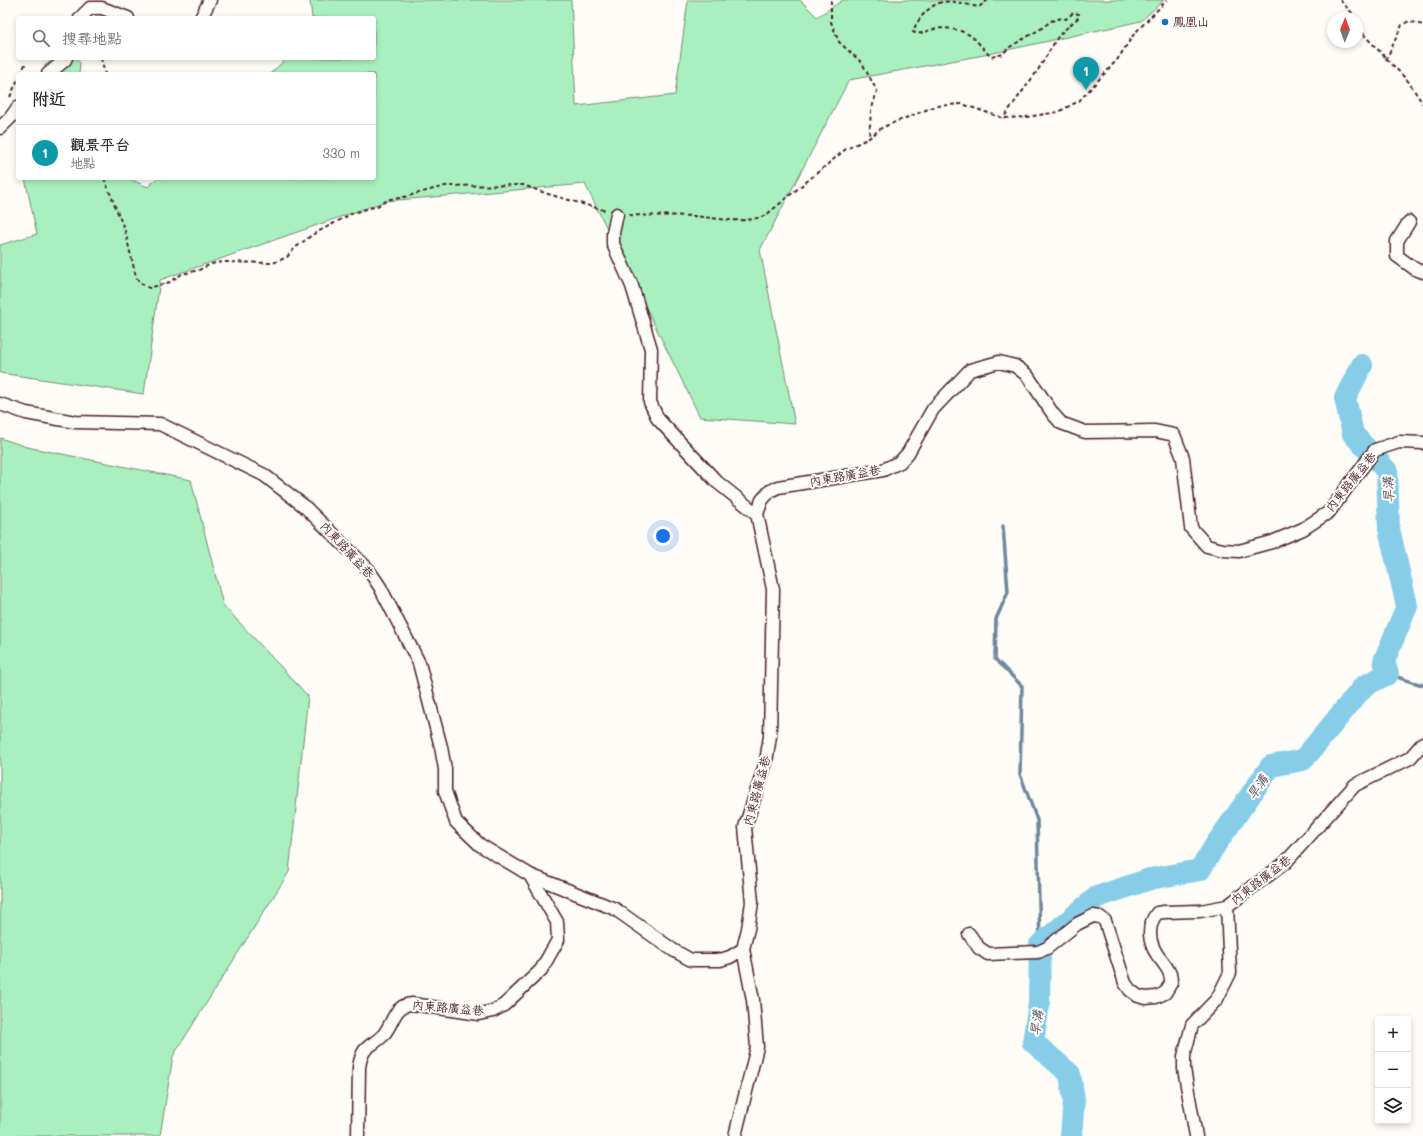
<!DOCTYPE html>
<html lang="zh-TW">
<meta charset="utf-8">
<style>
body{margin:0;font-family:Mali,"LXGW WenKai TC",sans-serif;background:#f2f2f2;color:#222}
.controls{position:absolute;right:12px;bottom:12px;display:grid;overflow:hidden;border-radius:4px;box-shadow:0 2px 6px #0003}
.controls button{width:36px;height:36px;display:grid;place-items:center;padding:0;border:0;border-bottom:1px solid #e0e0e0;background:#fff;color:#222;font:20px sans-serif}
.compass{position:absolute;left:1327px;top:12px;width:36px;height:36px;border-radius:50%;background:#fff;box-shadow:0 2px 6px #0003;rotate:1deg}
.you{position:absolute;left:663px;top:536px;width:14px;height:14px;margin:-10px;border:3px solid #fff;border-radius:50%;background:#1a73e8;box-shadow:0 0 0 6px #1a73e833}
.badge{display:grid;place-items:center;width:26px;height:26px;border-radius:50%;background:#b45309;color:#fff;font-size:13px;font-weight:700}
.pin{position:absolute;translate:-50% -33px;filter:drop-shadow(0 1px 2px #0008)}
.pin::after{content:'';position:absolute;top:21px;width:14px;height:12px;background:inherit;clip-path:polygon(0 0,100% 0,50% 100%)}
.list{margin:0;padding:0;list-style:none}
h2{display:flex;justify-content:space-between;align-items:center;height:52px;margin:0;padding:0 16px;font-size:17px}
h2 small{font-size:13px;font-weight:400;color:#767676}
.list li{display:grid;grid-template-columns:26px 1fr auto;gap:12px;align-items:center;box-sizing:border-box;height:56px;padding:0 16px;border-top:1px solid #e0e0e0}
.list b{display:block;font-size:15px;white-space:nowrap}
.list p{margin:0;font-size:13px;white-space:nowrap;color:#767676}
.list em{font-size:13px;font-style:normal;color:#767676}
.icon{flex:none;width:22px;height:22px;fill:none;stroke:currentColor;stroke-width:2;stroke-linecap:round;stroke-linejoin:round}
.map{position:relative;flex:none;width:1423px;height:1136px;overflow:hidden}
.search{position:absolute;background:#fff;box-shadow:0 2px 6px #0003;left:16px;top:16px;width:360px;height:44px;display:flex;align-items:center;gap:10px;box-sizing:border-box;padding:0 14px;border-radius:4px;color:#767676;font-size:15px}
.panel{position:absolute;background:#fff;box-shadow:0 2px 6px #0003;left:16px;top:72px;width:360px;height:108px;border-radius:4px}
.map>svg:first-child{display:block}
.green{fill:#a8f1bf;stroke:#798875}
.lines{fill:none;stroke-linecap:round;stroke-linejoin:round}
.stream{stroke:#6f879c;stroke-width:3.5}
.river{stroke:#87cde8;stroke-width:22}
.minor-casing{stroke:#4a1f2b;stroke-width:15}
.path{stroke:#4a1f2b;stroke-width:2;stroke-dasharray:4 3;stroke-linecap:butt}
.minor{stroke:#fdfcf7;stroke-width:12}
.poi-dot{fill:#1f6fb2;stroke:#fdfcf7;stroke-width:1.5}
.labels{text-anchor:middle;stroke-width:4;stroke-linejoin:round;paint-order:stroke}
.poi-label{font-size:12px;fill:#4a1f2b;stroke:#fdfcf7;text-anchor:start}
.street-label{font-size:12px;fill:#4a1f2b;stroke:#fdfcf7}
.water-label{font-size:13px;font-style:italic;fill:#5c5364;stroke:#fdfcf7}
</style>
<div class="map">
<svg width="1423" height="1136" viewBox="0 0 1423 1136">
<rect width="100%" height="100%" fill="#fdfcf7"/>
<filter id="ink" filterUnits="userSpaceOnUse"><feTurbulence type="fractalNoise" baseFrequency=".025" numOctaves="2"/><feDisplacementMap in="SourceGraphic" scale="8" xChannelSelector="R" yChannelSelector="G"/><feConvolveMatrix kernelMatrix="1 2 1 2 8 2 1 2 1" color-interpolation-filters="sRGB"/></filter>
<g filter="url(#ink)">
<g class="green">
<polygon points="310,0 571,0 576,106 675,95 688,0 800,0 817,17 843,0 1164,0 1141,21 984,55 849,80 760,250 795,424 700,417 585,184 386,201 160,280 144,394 0,373 0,245 37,234 25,178 127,178 148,187 157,178 374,178 374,74 270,74 287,58 374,58 374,18 312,18"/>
<polygon points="58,58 76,58 80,63 79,74 45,74 45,65"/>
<polygon points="0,438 27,447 191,480 223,605 308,696 289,872 173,1056 160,1136 0,1136"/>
</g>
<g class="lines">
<g class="stream">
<polyline points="1003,526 1008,592 996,619 995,659 1022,686 1020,774 1037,820 1040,945"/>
<polyline points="1388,674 1412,682 1423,685"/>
</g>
<polyline class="river" points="1071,1136 1074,1100 1070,1074 1033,1042 1039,1004 1040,945 1097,897 1150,879 1200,870 1216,844 1271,766 1303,760 1364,686 1388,674 1384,661 1407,606 1389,529 1387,471 1353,434 1345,398 1362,365"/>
<defs>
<g id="minor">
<polyline points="80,18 90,8 102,8 128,18"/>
<polyline points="201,18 210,0"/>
<polyline points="48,74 65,60 66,58"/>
<polyline points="0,128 11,117 18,107"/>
<polyline points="617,214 613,233 613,244 632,286 651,349 650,402 658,419 717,482 757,514"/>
<polyline points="1409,222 1397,241 1397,256 1415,269 1423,272"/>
<polyline points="0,404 26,413 75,422 160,424 264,475 304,506 368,569 380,587 419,663 441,747 445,769 445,791 456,822 480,845 530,875 615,909 673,950 691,960 720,960 730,957 743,949 748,929 752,902 745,827 766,762 770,736 773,589 757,514 762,500 770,491 778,487 883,470 900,462 908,453 933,409 970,370 999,362 1015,366 1027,375 1053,414 1061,423 1085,432 1155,431 1174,435 1183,458 1191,528 1207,546 1223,550 1239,551 1272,542 1303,529 1329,512 1375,450 1399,442 1423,443"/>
<path d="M969,934l10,14 9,6 50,-2 9,-4 30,-24 16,-8 7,1 5,4 20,62 5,7 8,6 8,2 10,-1 9,-4 6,-10c0,-3 0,-6 -1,-9 -2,-6 -8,-13 -12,-18 -10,-14 -11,-30 -1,-43l7,-1 36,-1 27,-5"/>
<path d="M358,1136l1,-69c1,-6 2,-12 6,-17 5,-6 14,-9 19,-16 10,-12 10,-29 28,-30l67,10 14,-3 11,-6 37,-35 17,-30 -1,-18 -27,-47"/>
<polyline points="735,1136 757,1047 753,1000 743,949"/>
<polyline points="1196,1136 1184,1069 1184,1056 1192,1025 1217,999 1230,973 1227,906 1285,863 1355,785 1410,758 1423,743"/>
</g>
</defs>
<use href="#minor" class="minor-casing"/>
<g class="path">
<polyline points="831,0 831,22 839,42 862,63 877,91 871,111 869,138"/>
<path d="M988,0l-9,7c-12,-2 -25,-7 -37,-5 -13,3 -26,19 -29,30 6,3 11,0 18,-2 11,-4 30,-1 40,6 7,5 13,14 20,21l12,-3 5,-6 34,-20 9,-7 11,-3 4,1 7,-6 6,1v3l-20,18 -21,35 -35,48"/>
<polyline points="1340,0 1353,14 1356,18"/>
<polyline points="1357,21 1365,36 1408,81 1423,104"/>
<polyline points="101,58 105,74"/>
<polyline points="1386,60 1402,25 1409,21 1423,25"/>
<polyline points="20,74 26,63"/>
<polyline points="10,97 18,79"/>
<polyline points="104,178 125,231 136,277 140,283 149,288 170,282 182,274 199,270 211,264 223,262 273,263 287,257 295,248 312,235 353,213 377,206 390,199 400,198 445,186 523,185 548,194 607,211"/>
<path d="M629,215c21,1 43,0 64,1 25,2 50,9 73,-1l80,-66 23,-11 14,-11 53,-21 26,-2 41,14 24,-1 31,-5 21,-11 38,-41 17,-26 33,-34"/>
</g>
<use href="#minor" class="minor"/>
</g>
</g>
<circle class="poi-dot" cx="1165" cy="22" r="4"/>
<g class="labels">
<g class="poi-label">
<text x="1173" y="26">鳳凰山</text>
</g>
<g class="street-label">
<text transform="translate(845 476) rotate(-10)" y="4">內東路廣益巷</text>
<text transform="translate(1351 482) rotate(-51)" y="4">內東路廣益巷</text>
<text transform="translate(347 550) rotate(47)" y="4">內東路廣益巷</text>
<text transform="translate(757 791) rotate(-75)" y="4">內東路廣益巷</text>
<text transform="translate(1261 880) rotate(-38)" y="4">內東路廣益巷</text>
<text transform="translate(448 1008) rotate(5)" y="4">內東路廣益巷</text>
</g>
<g class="water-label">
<text transform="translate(1388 490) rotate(-93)" y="5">旱溝</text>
<text transform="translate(1257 787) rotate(-56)" y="5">旱溝</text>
<text transform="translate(1036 1023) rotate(-82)" y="5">旱溝</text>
</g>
</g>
</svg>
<div class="controls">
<button>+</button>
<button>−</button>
<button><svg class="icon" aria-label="layers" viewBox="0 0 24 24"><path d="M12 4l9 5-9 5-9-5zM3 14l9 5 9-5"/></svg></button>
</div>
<svg class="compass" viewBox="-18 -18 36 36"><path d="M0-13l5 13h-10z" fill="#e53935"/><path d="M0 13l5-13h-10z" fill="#767676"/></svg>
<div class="you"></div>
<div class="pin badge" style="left:1086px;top:90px;background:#0f9aa8">1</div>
<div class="search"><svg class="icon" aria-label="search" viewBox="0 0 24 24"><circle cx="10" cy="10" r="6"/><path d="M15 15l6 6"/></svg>搜尋地點</div>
<section class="panel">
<h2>附近<small></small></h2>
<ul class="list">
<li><span class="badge" style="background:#0f9aa8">1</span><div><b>觀景平台</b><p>地點</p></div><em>330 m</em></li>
</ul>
</section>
</div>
